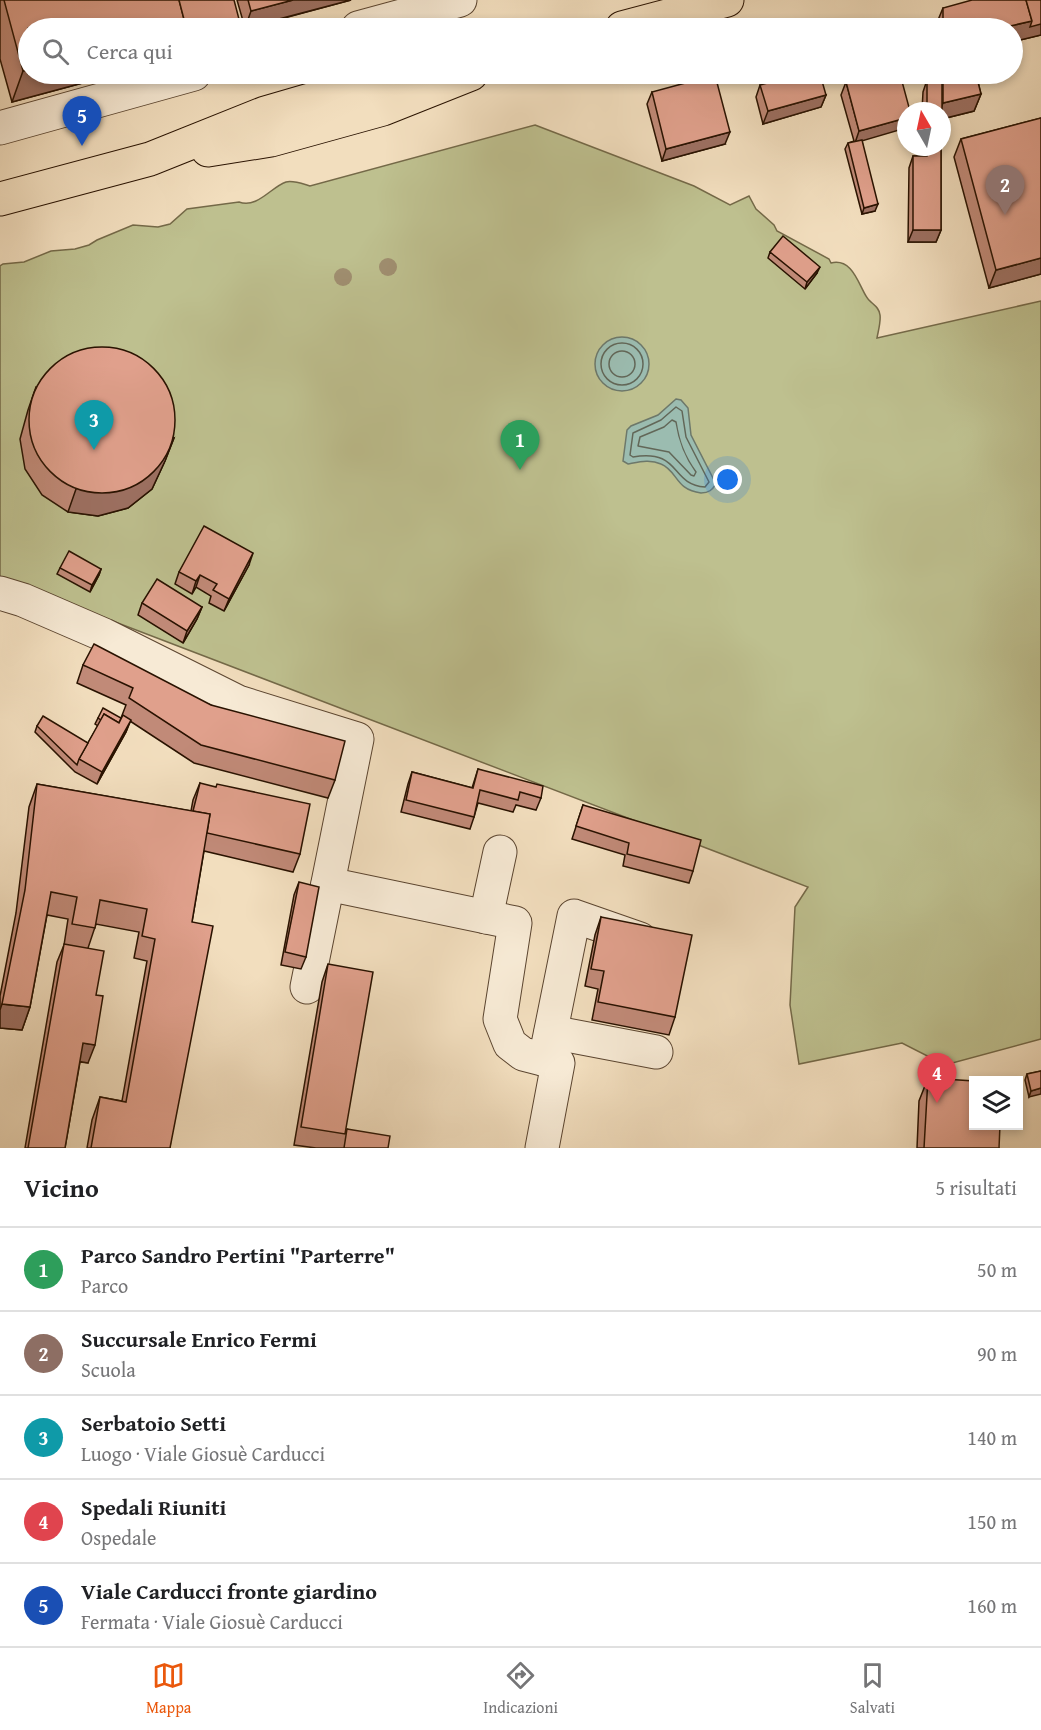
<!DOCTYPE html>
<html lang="it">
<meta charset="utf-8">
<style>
body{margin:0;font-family:"Gentium Book Plus",serif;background:#f6f6f6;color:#202124}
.controls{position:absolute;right:18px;bottom:18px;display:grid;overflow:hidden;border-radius:0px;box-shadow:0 3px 9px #0003}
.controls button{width:54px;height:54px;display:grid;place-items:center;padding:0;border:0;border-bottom:2px solid #e0e0e0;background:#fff;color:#202124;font:30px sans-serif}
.compass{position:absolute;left:897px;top:102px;width:54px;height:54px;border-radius:50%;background:#fff;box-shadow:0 3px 9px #0003;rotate:351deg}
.you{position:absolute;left:728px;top:480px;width:21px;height:21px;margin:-15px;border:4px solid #fff;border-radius:50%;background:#1a73e8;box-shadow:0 0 0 9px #1a73e833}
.badge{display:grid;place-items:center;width:39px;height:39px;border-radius:50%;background:#ea580c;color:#fff;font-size:20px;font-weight:700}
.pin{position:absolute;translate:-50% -50px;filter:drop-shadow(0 2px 3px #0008)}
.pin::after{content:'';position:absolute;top:32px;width:21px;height:18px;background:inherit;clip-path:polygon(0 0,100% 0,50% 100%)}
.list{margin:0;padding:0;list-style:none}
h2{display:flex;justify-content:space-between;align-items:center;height:78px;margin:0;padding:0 24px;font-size:26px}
h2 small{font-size:20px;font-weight:400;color:#757577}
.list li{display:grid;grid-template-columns:39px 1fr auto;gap:18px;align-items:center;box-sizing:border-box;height:84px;padding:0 24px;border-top:2px solid #e0e0e0}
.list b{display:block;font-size:22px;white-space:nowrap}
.list p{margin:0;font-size:20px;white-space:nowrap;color:#757577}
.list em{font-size:20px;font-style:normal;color:#757577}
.icon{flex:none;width:33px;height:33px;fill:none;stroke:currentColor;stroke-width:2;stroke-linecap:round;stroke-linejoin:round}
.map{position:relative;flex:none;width:1041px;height:1148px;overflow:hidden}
.search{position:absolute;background:#fff;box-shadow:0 3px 9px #0003;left:18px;right:18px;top:18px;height:66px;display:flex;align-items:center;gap:15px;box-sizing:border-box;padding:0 21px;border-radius:33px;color:#757577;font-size:22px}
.sheet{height:498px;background:#fff}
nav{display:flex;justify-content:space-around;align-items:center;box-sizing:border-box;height:84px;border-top:2px solid #e0e0e0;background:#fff;font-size:16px;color:#757577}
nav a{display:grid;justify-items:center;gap:3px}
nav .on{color:#ea580c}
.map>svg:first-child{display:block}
.green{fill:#bec08f;stroke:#746948;stroke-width:1.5}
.water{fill:#9bbcb0;stroke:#6d786a;stroke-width:1.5}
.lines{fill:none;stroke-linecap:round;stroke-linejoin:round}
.shore{stroke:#626758;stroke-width:1.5}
.minor-casing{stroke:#5b4530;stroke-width:35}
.major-casing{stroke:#291200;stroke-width:35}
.minor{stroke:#f7ead5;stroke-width:33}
.major{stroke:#f2debe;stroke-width:33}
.tree{fill:#a08f71}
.wall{fill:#c18a78;stroke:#291200;stroke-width:1.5}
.shaded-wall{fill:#9d7062;stroke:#291200;stroke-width:1.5}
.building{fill:#e0a08c;stroke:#291200;stroke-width:1.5}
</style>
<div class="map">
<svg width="1041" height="1148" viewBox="0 0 1041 1148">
<rect width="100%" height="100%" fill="#f2debe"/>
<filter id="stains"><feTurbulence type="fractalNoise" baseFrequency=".00333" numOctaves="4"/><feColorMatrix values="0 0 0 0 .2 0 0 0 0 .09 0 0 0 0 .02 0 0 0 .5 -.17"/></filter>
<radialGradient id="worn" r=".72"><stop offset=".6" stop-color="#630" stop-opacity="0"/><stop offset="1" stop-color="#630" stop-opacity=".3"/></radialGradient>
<path class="green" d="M535,125l159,61 36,19 19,-9 7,13 18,16 3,6 52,28 2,4c21,-5 27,20 35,33 4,8 13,9 14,19 1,7 -2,17 -3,23l164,-37v738l-96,26 -43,-22 -103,21 -9,-59 5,-98 13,-20 -808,-309v-312l3,-2 21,-2 27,-11 24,-2 14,-4 8,-5 36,-15 25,2 12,-3 17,-15 52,-7c18,7 32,-15 47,-20 7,-2 17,2 24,4z"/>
<g class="water">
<circle cx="622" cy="364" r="27"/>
<path d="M676,399l5,1 7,8 3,27 25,49c-4,6 -7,9 -15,9 -26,-3 -23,-22 -40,-29 -11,-5 -22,-2 -33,0l-5,-3 4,-31 4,-4 27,-11z"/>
</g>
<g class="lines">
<g class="shore">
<circle cx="622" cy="364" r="21"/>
<circle cx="622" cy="364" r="13"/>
<path d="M676,407l6,4 4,26 23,45 -4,5c-36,-3 -23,-38 -72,-30l-3,-2 3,-22 28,-13z"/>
<path d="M672,420l4,2c3,19 8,34 20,50l-2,4 -3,-1 -22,-23 -31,-6 2,-9 24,-10z"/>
</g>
<defs>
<g id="minor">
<polyline points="358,28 460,0"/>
<polyline points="0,128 194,74"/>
<polyline points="0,593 23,600 104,635 238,702 357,739 307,987"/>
<polyline points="328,884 515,923 500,1019 510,1044 523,1054 558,1063 542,1148"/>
<polyline points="486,917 500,852"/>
<polyline points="551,1032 656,1052"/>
<polyline points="547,1061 548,1045 574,916 640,939"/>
</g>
<g id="major">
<polyline points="622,28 727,0"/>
<polyline points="208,150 271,140 383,109 471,74"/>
<polyline points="0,199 150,159 265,113 375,81 425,74"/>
</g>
</defs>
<use href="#minor" class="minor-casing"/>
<use href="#major" class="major-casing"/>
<use href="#minor" class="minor"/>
<use href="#major" class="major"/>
</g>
<g class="tree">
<circle cx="388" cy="267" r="9"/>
<circle cx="343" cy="277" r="9"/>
</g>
<g class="wall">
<polygon points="0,0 86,0 28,74 116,74 12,102 0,59"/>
<polygon points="237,0 351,0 247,28 245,28"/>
<polygon points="1041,0 1041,35 1012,42 1012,28 936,28 936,25 943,8"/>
<polygon points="937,74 976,74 981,94 974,111 942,119 942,111 922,111 923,92 927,80 937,80"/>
<polygon points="846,82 862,141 875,211 862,214 845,149 848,143 854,141 841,95"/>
<polygon points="760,85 826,95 821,107 763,124 756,97"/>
<polygon points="652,92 725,144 662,161 647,104"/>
<polygon points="1041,118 1041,274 989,288 954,157 961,139"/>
<polygon points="922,147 941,147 941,230 936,242 908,242 909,168 913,156 922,156"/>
<polygon points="770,252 817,273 805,289 768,258"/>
<polygon points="36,387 174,438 165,461 152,489 128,508 98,516 68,512 42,495 25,469 20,439 28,410"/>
<polygon points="249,565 224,611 209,603 211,596 196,587 192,594 175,584 179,572"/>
<polygon points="60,568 101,569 99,575 90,592 57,574"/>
<polygon points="142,603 202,607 197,619 183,643 138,615"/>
<polygon points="83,665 211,705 335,780 328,798 194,763 130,721 126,732 97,784 75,772 35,732 37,726 88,743 98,726 95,724 98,718 121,718 126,705 77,683"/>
<polygon points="478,769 541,798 536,810 516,805 513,812 478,803 474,817 470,829 401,812 408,784 412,772 472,788"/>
<polygon points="200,783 300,854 293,872 204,851 192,922 170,1148 87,1148 92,1120 100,1097 122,1101 147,961 134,958 139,932 96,924 88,948 96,995 88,1063 80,1062 65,1148 25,1148 57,962 64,945 68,919 47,915 30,1007 22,1030 0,1028 0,996 16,913 29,807 37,784 191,811 193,800"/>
<polygon points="583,805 693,871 689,883 623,866 625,855 572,839"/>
<polygon points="299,882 306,957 301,969 281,965 294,895"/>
<polygon points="601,917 675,1017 669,1035 592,1020 598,989 585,986 595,935"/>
<polygon points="328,964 345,1134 347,1129 388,1148 316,1148 294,1145 322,982"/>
<polygon points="1041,1071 1029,1097 1025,1080 1027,1074"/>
<polygon points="928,1078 999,1148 917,1148 919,1101"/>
</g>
<g class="shaded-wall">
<polygon points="293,0 351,0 245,28 251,11"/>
<polygon points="1032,21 1041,24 1041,35 1012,42 1012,28 1001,28"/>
<polygon points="240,23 238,28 221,28"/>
<polygon points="28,70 28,74 116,74 12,102 23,71"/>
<polygon points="981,94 974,111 942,119 942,111 940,111 943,103"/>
<polygon points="826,95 821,107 763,124 768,111"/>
<polygon points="906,118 906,128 855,143 859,131"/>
<polygon points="730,132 725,144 662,161 666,149"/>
<polygon points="878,204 875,211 862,214 864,208"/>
<polygon points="913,230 941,230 936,242 908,242"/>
<polygon points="1041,258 1041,274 989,288 996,270"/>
<polygon points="820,267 817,273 805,289 807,282"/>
<polygon points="174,438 165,461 152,489 128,508 98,516 68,512 76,489"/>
<polygon points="253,553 249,565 224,611 229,599"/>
<polygon points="101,569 99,575 90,592 92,585"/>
<polygon points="200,575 196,587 192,594 196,581"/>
<polygon points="202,607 197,619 183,643 187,631"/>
<polygon points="131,720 126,732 97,784 102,772"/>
<polygon points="2,1004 30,1007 22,1030 0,1028 0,1010"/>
<polygon points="83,1043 95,1045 88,1063 77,1061"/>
<polygon points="1041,1088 1041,1094 1029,1097 1031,1091"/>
</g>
<g class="building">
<polygon points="4,0 179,0 186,27 179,28 28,28 28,70 23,71"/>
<polygon points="179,0 234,0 240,23 221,28 185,28 186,27"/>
<polygon points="248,0 293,0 251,11"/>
<polygon points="972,0 1026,0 1032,21 1001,28 943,28 943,8"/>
<polygon points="1026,0 1041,0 1041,24 1030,27 1032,21"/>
<polygon points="801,74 820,74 826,95 768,111 760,85"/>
<polygon points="877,74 900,74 910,111 906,111 906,118 859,131 846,82"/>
<polygon points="943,74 976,74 981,94 943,103"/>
<polygon points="715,75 730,132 666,149 652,92"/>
<rect x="927" y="80" width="15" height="31"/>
<polygon points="1041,118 1041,258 996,270 961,139"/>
<polygon points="862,140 878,204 864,208 848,143"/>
<polygon points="927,147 941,147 941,230 913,230 913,156 927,156"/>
<polygon points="783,236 820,267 807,282 770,252"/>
<circle cx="102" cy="420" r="73"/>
<polygon points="204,526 253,553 229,599 213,590 217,584 200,575 196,581 179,572"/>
<polygon points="69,551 101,569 92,585 60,568"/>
<polygon points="157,579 202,607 187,631 142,603"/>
<polygon points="94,644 211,705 345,741 335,780 201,745 129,698 133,688 83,665"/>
<polygon points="103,708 121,718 119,723 104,714 101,720 98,718"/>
<polygon points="104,714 119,723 123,715 131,720 102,772 79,759"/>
<polygon points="43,716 88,743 79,759 77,765 37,726"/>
<polygon points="478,769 543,786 541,798 520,792 518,800 480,790 474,817 406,800 412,772 473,788"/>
<polygon points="200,783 216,787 217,784 310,804 300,854 207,833 210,814 193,811"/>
<polygon points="37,784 210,814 192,922 213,926 170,1148 91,1148 100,1097 126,1102 155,939 142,936 147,909 100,900 95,928 72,924 77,897 51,892 30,1007 2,1004 25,890"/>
<polygon points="583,805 701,840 693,871 627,854 629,843 576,826"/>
<polygon points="299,882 319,887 306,957 285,952"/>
<polygon points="601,917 692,935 675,1017 598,1002 604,971 591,969"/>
<polygon points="64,944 104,951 96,995 103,996 95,1045 83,1043 65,1148 28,1148"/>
<polygon points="328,964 373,972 345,1134 301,1127"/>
<polygon points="1041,1071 1041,1088 1031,1091 1027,1074"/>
<polygon points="928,1078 974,1081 974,1125 1000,1125 999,1148 924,1148"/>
<polygon points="347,1129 390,1136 388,1148 344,1148"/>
</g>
<rect width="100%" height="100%" filter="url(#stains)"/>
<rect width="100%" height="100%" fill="url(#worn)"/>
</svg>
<div class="controls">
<button><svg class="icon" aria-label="layers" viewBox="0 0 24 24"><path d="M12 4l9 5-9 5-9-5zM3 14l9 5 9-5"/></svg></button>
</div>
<svg class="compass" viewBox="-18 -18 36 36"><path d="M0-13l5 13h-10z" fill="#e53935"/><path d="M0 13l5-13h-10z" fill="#757577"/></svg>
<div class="you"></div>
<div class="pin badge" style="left:520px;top:470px;background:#2e9e5b">1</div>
<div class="pin badge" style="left:1005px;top:215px;background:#8d6e63">2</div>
<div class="pin badge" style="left:94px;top:450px;background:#0f9aa8">3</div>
<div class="pin badge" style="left:937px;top:1103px;background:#e0444e">4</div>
<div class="pin badge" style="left:82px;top:146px;background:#1a4fb4">5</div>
<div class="search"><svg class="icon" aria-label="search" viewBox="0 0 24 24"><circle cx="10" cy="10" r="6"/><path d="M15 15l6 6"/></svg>Cerca qui</div>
</div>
<section class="sheet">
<h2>Vicino<small>5 risultati</small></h2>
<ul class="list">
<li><span class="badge" style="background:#2e9e5b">1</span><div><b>Parco Sandro Pertini &quot;Parterre&quot;</b><p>Parco</p></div><em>50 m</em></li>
<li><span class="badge" style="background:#8d6e63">2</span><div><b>Succursale Enrico Fermi</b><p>Scuola</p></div><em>90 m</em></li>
<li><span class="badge" style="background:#0f9aa8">3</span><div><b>Serbatoio Setti</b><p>Luogo · Viale Giosuè Carducci</p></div><em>140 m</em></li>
<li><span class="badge" style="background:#e0444e">4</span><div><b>Spedali Riuniti</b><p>Ospedale</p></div><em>150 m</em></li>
<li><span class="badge" style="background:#1a4fb4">5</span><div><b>Viale Carducci fronte giardino</b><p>Fermata · Viale Giosuè Carducci</p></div><em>160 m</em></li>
</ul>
</section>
<nav>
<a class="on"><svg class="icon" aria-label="map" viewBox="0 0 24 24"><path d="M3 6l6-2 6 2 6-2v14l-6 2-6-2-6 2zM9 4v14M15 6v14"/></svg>Mappa</a>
<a><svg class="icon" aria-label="directions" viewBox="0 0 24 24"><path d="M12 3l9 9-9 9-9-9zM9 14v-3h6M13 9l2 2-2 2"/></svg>Indicazioni</a>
<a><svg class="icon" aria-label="saved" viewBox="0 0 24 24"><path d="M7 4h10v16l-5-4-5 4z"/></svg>Salvati</a>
</nav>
